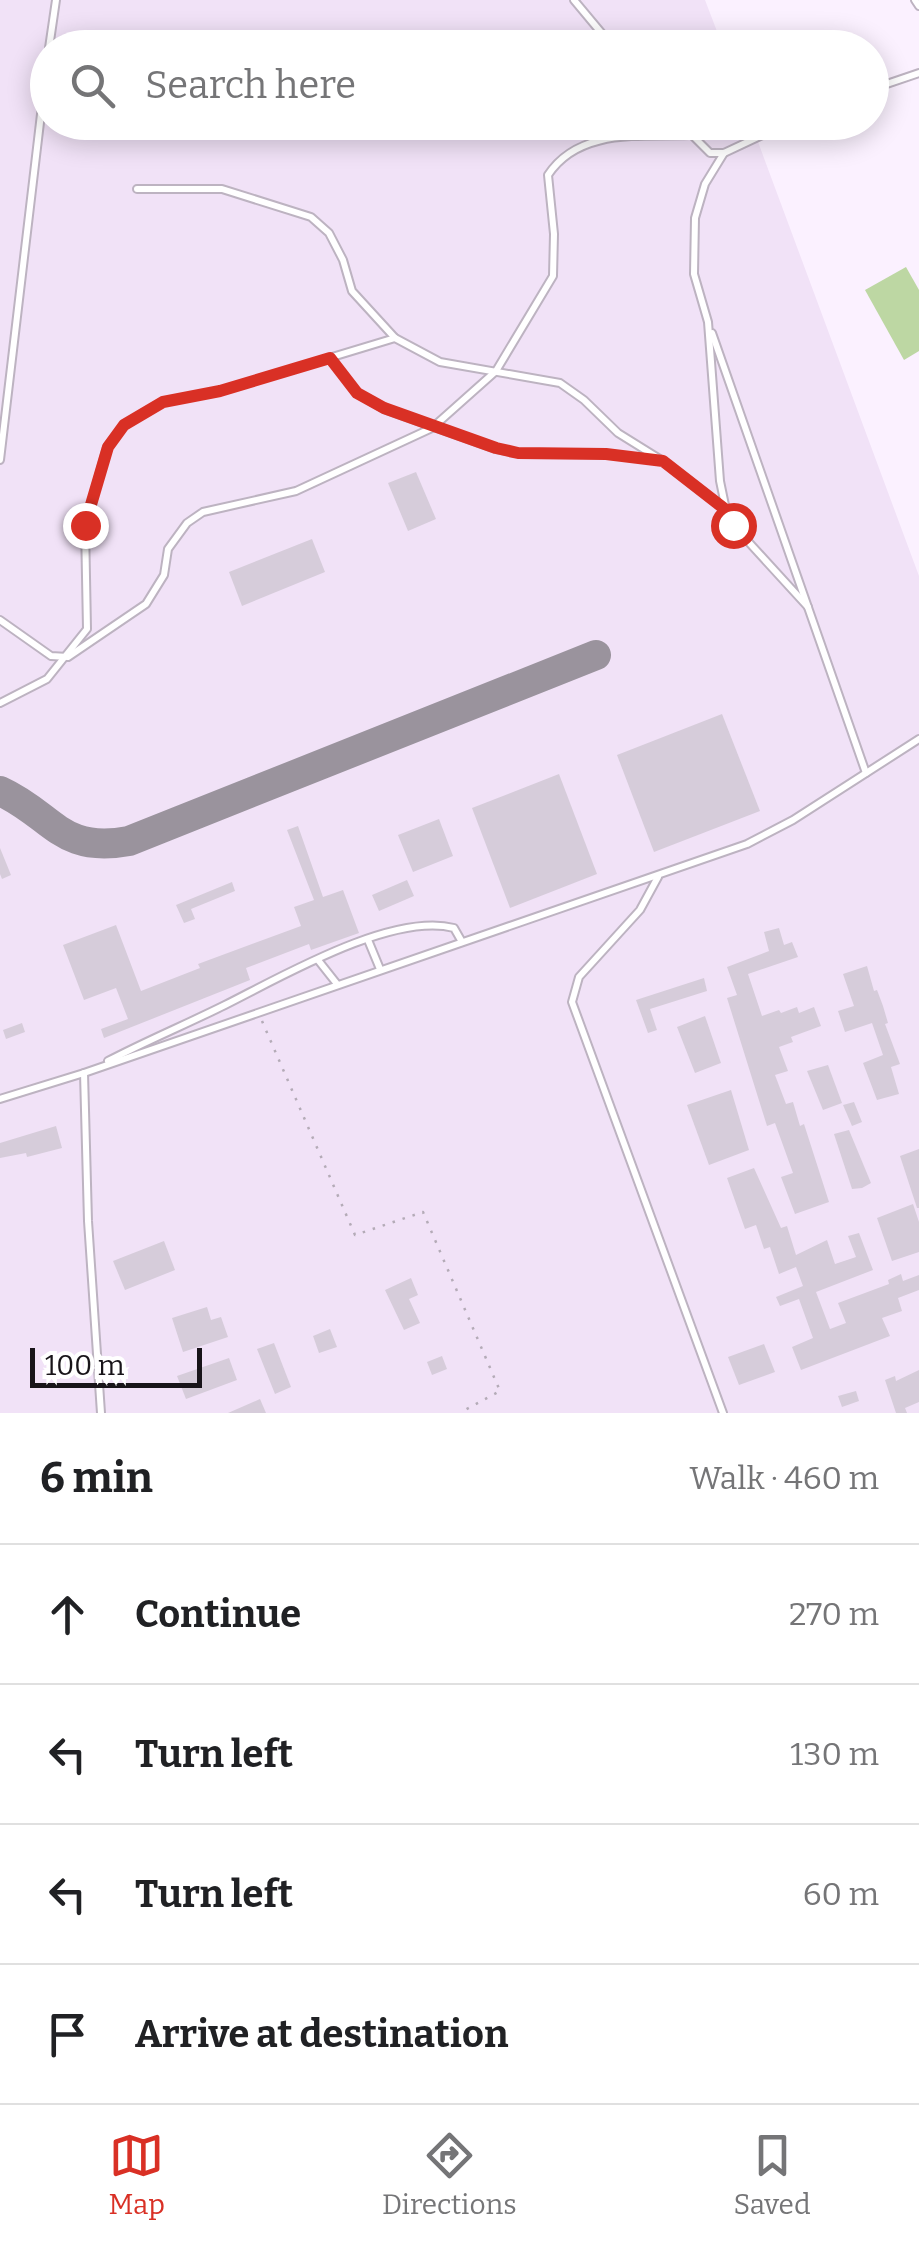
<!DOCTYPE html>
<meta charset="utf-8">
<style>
body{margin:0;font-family:Bitter,serif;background:#f6f6f6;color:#202124}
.scale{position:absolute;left:30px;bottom:25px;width:172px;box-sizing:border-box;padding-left:10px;border:5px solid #181419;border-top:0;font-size:28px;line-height:35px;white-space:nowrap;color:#181419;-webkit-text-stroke:8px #fff;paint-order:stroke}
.stop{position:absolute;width:30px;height:30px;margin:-22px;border:8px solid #d93025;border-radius:50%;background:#fff}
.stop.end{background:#d93025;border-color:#fff;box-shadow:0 2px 10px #0008}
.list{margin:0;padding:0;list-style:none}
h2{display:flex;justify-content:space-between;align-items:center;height:130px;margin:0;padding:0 40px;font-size:42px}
h2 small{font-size:32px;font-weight:400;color:#757577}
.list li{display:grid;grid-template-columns:65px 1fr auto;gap:30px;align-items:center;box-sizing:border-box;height:140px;padding:0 40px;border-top:2px solid #e0e0e0}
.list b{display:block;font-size:38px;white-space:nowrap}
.list em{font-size:32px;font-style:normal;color:#757577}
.icon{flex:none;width:55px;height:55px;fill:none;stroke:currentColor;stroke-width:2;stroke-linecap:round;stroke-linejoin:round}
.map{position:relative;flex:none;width:919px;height:1413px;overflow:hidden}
.search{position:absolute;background:#fff;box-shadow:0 5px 25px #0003;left:30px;right:30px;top:30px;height:110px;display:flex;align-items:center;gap:25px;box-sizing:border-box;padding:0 35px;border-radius:55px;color:#757577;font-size:38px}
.sheet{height:690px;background:#fff}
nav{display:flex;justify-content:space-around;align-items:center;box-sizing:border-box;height:140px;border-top:2px solid #e0e0e0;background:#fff;font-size:28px;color:#757577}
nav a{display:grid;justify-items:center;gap:5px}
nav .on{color:#d93025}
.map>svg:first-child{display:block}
.built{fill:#f1e2f7}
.green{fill:#bdd7a3}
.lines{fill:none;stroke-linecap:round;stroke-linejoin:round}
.taxiway{stroke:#9a939d;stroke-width:30}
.building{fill:#d6ccda}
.service-casing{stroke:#bdb3c1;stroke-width:10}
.path{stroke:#b4abb7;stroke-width:2.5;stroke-dasharray:2.5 8;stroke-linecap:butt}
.service{stroke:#fff;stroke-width:6}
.route{stroke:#d93025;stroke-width:12}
</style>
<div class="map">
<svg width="919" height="1413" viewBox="0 0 919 1413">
<rect width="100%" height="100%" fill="#fbf1ff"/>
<polygon class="built" points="0,0 705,0 723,47 48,48 48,122 751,123 919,576 919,1413 0,1413"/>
<polygon class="green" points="906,267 919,290 919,351 904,360 865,290"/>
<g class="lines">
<path class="taxiway" d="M0,791c53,24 60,63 129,50l467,-186"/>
</g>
<g class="building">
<polygon points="416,472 436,519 408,531 388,483"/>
<polygon points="312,539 325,572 242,606 229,572"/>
<polygon points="722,714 760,811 654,852 617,755"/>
<polygon points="559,774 597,874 510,908 472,808"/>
<polygon points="439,819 453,856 413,872 398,835"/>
<polygon points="298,826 323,897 343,890 359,933 311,950 309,944 246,968 250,980 104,1038 101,1029 128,1019 116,988 84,1000 63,945 116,925 141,991 200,968 198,964 301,926 294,907 314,900 287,830"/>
<polygon points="0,848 11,875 2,879 0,874"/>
<polygon points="407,880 414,896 379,911 372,895"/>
<polygon points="232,882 235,891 191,909 195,919 184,923 176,905"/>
<polygon points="779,928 784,945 792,942 798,957 748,974 762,1016 779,1010 781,1013 797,1007 799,1013 814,1007 821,1026 791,1037 793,1042 779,1047 788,1071 775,1075 786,1104 793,1102 800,1126 804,1124 829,1202 795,1214 781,1177 793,1173 775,1123 767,1126 727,998 737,995 727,967 769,951 764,932"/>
<polygon points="867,966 874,991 877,990 883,1006 888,1023 885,1024 900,1064 891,1067 899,1094 877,1100 863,1063 883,1055 872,1023 845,1032 838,1011 854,1006 843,974"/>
<polygon points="704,978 707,991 650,1009 657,1030 648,1033 636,1000"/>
<polygon points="705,1016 721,1063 695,1073 677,1027"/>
<polygon points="22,1023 25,1032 6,1039 3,1030"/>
<polygon points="828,1065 842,1103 823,1110 807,1071"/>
<polygon points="731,1090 749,1150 709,1165 687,1105"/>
<polygon points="854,1102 862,1122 852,1126 843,1105"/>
<polygon points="56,1126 62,1148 27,1157 26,1153 0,1158 0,1143"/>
<polygon points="849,1130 871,1183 862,1188 852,1189 834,1134"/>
<polygon points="919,1149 919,1208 917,1208 900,1156"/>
<polygon points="754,1168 781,1228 787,1226 796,1255 827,1240 835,1264 856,1257 848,1236 859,1233 873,1270 816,1292 830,1329 846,1323 838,1303 889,1284 888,1280 901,1274 903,1281 919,1275 919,1290 898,1298 902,1311 882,1318 890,1336 801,1370 792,1347 813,1338 799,1299 780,1306 776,1297 803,1286 796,1267 779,1274 770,1247 764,1249 756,1225 745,1229 727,1178"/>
<polygon points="913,1204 919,1222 919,1252 892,1261 877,1218"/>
<polygon points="164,1241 175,1270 125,1290 113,1261"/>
<polygon points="411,1278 418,1295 409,1299 420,1323 404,1330 385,1290"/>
<polygon points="207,1307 211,1320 221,1317 228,1337 183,1352 172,1318"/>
<polygon points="330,1329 337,1347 319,1353 313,1336"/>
<polygon points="274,1343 291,1387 275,1394 257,1349"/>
<polygon points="764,1344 775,1372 739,1385 728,1357"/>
<polygon points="442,1356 447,1369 432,1375 427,1362"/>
<polygon points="229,1358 237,1380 186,1399 177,1376"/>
<polygon points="919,1370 919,1402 905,1408 907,1413 896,1413 885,1380 895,1376 896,1381"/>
<polygon points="856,1391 859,1401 842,1407 838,1396"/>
<polygon points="260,1399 266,1413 228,1413"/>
</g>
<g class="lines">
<defs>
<g id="service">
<polyline points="574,0 614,48"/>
<polyline points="915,0 919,6"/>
<polyline points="49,48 56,0"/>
<polyline points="872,89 919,73"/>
<polyline points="679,122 710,153 724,153 790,122"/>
<polyline points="724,153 705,184 695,218 694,274 708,322 720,481 726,510 733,525 808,607"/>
<polyline points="137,189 222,189 311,217 329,233 343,260 352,291 395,338"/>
<polyline points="712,333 866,773"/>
<polyline points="330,358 357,393 384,409 496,449 517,453 605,454 657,460"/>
<polyline points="0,460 48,55"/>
<path d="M0,620l51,36 17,1 78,-53 18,-29 4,-26 19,-26 16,-11 93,-21 136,-63 64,-57 57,-95 1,-42 -6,-59c31,-47 92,-38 141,-40"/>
<polyline points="0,703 47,679 87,629 85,525 107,447 124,425 163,402 220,391 395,338 440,362 560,383 584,400 618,433 663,461 726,510"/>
<polyline points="658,877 640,910 579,977 572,1002 723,1413"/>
<polyline points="368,940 380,969"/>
<polyline points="318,960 337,984"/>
<path d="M108,1061c38,-20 79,-37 117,-56 56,-28 167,-93 229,-77l8,14"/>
<polyline points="84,1073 88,1221 101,1413"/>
<polyline points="0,1099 84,1073 747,844 793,820 919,739"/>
</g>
</defs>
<use href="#service" class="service-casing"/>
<polyline class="path" points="262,1021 355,1235 423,1212 500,1391 465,1410 466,1413"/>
<use href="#service" class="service"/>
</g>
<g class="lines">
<polyline class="route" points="85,525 108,447 124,425 163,402 220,391 330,358 357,393 384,408 496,448 518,453 606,454 663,461 726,510 733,525"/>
</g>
</svg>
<div class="scale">100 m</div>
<div class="stop" style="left:733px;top:525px"></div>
<div class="stop end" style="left:85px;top:525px"></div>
<div class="search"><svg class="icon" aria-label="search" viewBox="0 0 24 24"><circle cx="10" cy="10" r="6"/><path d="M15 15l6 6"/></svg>Search here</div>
</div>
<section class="sheet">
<h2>6 min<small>Walk · 460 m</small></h2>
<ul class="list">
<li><svg class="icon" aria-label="ahead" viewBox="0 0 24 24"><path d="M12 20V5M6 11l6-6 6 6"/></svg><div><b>Continue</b></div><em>270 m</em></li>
<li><svg class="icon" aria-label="left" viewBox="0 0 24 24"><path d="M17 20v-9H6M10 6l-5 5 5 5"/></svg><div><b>Turn left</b></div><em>130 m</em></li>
<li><svg class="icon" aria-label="left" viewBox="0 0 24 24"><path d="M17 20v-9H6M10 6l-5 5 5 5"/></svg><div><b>Turn left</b></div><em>60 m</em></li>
<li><svg class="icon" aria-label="arrive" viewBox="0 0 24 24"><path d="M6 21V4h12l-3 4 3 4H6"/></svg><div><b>Arrive at destination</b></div></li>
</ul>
</section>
<nav>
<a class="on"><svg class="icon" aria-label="map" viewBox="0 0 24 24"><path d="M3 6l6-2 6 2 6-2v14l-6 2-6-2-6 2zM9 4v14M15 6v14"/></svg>Map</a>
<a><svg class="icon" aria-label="directions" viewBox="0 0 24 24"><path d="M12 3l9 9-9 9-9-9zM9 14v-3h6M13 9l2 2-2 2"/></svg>Directions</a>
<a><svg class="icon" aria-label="saved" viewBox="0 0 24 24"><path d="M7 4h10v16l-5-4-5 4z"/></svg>Saved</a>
</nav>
